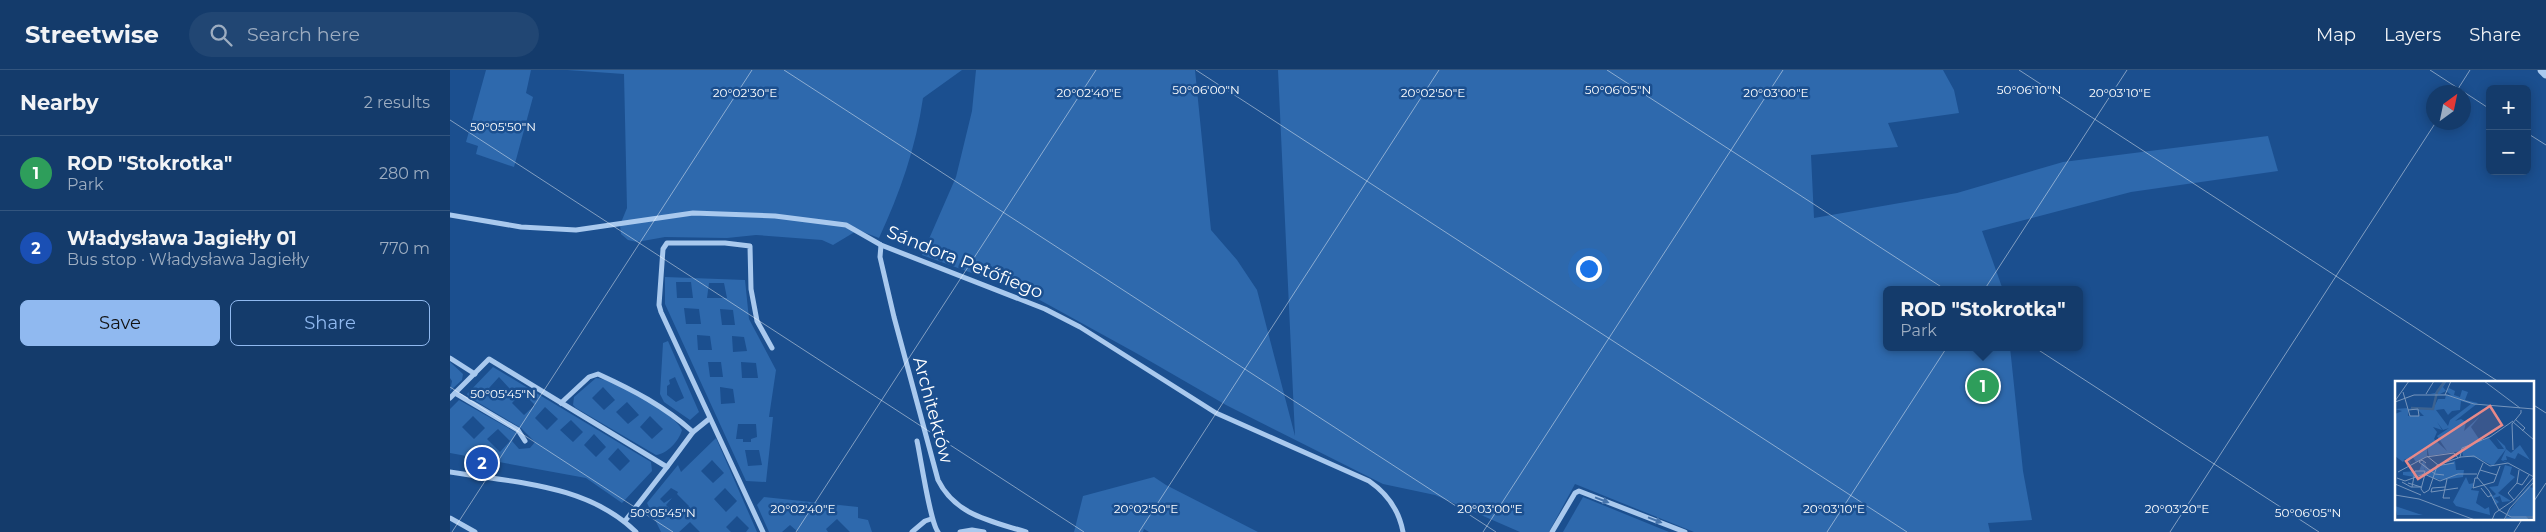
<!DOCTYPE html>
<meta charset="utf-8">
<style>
body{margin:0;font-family:Montserrat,sans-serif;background:#214673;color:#f1f3f6}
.controls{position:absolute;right:15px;top:15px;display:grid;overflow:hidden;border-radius:8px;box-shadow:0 2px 12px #0003}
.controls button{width:45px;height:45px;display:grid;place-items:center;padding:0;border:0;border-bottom:1px solid #33557e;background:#143b6b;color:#f1f3f6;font:25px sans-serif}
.compass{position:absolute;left:1976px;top:15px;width:45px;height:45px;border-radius:50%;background:#143b6b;box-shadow:0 2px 12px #0003;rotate:33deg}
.you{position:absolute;left:1138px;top:198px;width:18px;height:18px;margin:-12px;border:4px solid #fff;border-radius:50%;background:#1a73e8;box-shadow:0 0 0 8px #1a73e833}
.badge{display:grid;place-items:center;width:32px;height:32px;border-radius:50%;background:#90b9f0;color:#fff;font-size:16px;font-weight:700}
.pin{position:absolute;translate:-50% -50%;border:2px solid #fff;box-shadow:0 1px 5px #0006}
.popup{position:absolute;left:1433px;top:216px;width:200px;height:65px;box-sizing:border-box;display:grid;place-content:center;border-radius:8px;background:#143b6b;filter:drop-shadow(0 1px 4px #0005);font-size:16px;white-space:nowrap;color:#9dadc1}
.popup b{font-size:19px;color:#f1f3f6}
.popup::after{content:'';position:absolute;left:50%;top:100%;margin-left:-10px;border:10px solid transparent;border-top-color:#143b6b}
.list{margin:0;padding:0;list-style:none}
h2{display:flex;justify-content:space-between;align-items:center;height:65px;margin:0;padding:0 20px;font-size:21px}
h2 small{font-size:16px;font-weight:400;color:#9dadc1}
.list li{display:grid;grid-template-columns:32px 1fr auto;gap:15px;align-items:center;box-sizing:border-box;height:75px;padding:0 20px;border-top:1px solid #33557e}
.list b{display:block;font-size:19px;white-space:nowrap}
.list p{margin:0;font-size:16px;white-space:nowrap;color:#9dadc1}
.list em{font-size:16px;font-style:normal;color:#9dadc1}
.actions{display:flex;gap:10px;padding:15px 20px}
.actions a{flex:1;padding:11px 0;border:1px solid #90b9f0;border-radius:8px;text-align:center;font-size:18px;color:#90b9f0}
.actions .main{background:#90b9f0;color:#111}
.icon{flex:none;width:28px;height:28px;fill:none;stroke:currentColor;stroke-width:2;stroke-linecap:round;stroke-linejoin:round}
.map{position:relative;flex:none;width:2096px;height:462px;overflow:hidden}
header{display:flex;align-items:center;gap:30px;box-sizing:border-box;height:70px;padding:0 25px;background:#143b6b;border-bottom:1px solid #33557e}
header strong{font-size:24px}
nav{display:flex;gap:28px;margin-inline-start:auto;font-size:18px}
.search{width:350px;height:45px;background:#214673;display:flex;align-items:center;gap:12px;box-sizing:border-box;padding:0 18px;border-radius:28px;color:#9dadc1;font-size:19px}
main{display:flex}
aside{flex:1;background:#143b6b}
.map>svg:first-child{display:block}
.green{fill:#2e69ad;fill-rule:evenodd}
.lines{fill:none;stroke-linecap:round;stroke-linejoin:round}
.minor{stroke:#a9c9ee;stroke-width:5}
.tertiary{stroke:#a9c9ee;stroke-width:9}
.oneway{fill:#4674ac}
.ticks{fill:none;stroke:#fff;stroke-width:1;stroke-opacity:0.45}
.labels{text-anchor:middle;stroke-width:5;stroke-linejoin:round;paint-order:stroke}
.street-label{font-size:18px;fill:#fff;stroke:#1b4f8f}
.inset-river{fill:none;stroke:#3c6290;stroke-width:2.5}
.inset-road{fill:none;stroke:#7695bc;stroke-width:1}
.view{fill:#e88989;fill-opacity:0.15;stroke:#e88989;stroke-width:2.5}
.inset-edge{fill:none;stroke:#fff;stroke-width:2.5}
.ticks-label{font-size:12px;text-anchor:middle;fill:#fff;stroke:#1b4f8f;stroke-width:5;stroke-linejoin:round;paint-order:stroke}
</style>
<header>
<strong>Streetwise</strong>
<div class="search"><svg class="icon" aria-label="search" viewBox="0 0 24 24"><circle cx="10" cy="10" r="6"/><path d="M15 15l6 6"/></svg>Search here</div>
<nav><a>Map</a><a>Layers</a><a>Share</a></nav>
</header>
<main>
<aside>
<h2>Nearby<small>2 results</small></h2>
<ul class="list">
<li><span class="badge" style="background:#2e9e5b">1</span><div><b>ROD &quot;Stokrotka&quot;</b><p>Park</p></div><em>280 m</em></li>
<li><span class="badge" style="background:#1a4fb4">2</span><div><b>Władysława Jagiełły 01</b><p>Bus stop · Władysława Jagiełły</p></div><em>770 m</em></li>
</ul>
<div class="actions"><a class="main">Save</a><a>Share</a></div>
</aside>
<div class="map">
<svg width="2096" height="462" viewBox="0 0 2096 462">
<rect width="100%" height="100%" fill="#1b4f8f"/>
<g class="green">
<polygon points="36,0 81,0 76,23 83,27 64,97 26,84 28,76 16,72"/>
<path d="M117,0h395l-39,28c-7,49 -23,95 -44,140l-21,-8 -25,15 -11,-5 -66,-5 -29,3 -62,-1 -28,5 -9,-2 -7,-6 -1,-9 7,-17 -3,-134z"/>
<polygon points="526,0 745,0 761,160 787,190 807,220 845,366 828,0 1493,0 1504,20 1509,43 1438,53 1448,77 1361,85 1364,148 1507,123 1613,92 1818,66 1828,101 1681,122 1532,161 1553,220 1437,220 1437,277 1560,277 1573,401 1582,450 1538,453 1540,462 1244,462 1125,414 1099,462 1070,462 985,425 933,414 776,335 686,283 577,223 472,185 506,107 522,41"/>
<path d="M215,207l80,3 4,39 27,51 -7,47h4l-7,65 -20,-1 -81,-177zM226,212h15l2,16h-16zM259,213h15l3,15h-20zM234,238l15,1 2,15h-15zM270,239l13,1 2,15h-13zM247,265l13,1 2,14h-14zM282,266l12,1 3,14 -14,1zM258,292h13l2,15h-13zM291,292l15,1 2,15h-16zM270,317l13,2 2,14 -14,1zM288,354h18l1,13 -6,2v3h-8v-3h-7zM295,380h14l3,15 -14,1z"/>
<path d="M218,271l31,71 -9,8 -26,-18 -4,-8 3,-51zM225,307l9,21 -8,4 -9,-7v-9l3,-2 -1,-4z"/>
<polygon points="0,292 13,304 12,310 0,321 2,311 0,308"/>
<path d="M43,297l158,95 1,9 -30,32 -36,-25 -136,-25v-44l9,-9 58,33 -5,8 7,8 11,-1 5,-6 -14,-14 -52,-31 -2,-3zM49,307l12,13 -10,10 -12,-12zM72,322l13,13 -11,10 -12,-12zM95,337l13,12 -11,11 -12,-12zM23,346l12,12 -11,11 -12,-12zM121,350l12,12 -10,10 -13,-12zM48,359l12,12 -10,11 -13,-13zM144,364l12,13 -10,10 -12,-12zM168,378l12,13 -10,10 -12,-12z"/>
<path d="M146,308c18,1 80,36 86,52 -3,11 -15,24 -26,25l-80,-47 -3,-3 1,-8zM153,317l12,13 -11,10 -12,-12zM177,332l12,13 -11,9 -12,-12zM200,346l13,13 -11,10 -12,-12z"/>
<path d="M266,368l41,94h-11l3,-4 -12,-12 -11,11 5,5h-31l-10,-10 -11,10h-18l-14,-29 31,-38 3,7zM262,390l12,13 -11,10 -12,-12zM221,418l7,4 -1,2 12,12 -11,11 -12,-12 6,-7 -8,5 -4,-4zM275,418l12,13 -11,11 -12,-13z"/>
<polygon points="704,407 716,415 808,462 699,462 694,459 693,462 624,462 633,426"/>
<polygon points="314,427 408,437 408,448 418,450 422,462 400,462 387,449 376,459 378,462 348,462 340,455 332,462 319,462 307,435"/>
<polygon points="1133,427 1219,462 1113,462"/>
</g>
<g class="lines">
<g class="minor">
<path d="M0,145l71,12 55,3 117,-17 82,3 71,9 35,20 164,64 35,18 136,86 153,68c19,13 30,29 34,51"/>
<path d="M431,175l-1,12 14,60 44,163c17,35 53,41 88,52"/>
<polyline points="0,288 25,304"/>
<polyline points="5,323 68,360 75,371"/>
<polyline points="0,328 39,289 217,397 175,451"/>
<path d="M111,333l28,-26 9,-3c35,16 66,32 95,58l-26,35"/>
<polyline points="243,362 259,349"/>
<path d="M467,371c4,18 13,81 21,91"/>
<path d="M0,402c65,11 137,12 186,60"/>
<polyline points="0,448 25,462"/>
<polyline points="313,462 211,242 209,235 213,179 217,173 275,173 300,176 301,219 307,251 322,278"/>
<polyline points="462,462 475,451 481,449"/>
<polyline points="510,462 522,460 534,462"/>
<polyline points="1102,462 1125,423 1129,421 1235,462"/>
</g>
<polyline class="tertiary" points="2092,0 2096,4"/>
</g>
<defs><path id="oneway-solid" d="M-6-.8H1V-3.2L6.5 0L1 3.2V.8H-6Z" transform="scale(1.25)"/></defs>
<g class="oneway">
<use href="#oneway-solid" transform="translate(1152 430) rotate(21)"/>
<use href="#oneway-solid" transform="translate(1205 450) rotate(21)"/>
</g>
<path class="ticks" d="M334,0l712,462M746,0l711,462M1157,0l712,462M1569,0l480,312M1980,0l60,39M2006,22l14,-22M0,50l634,412M2077,63l19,12M0,317l223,145M2082,334l14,9M2082,434l14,-21M2,462l300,-462M346,462l300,-462M689,462l300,-462M1033,462l300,-462M1377,462l300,-462M1720,462l266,-410M2064,462l9,-14"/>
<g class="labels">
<g class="street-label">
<text transform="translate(515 192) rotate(22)" y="6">Sándora Petőfiego</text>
<text transform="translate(483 340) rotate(75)" y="6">Architektów</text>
</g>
</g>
<g transform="translate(1945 311)">
<rect width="139" height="139" fill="#1b4f8f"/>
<path d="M49,0h3l-4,6 3,4 -6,3 11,1 -5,-4 3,-3 6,3 1,-4 -2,8 6,2 2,-7 6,2 -3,8 13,3 -23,18 6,-2 5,3 -2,9 16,-15 -9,11 8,12 3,2 6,-4 10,12h6l-8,-11 9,8 1,3 -13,17 -15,-8 -15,-2 -1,-5 -33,5 -2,-9v9l-11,6 -4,-6 -3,3 2,4 -6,-4 -2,3 -8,-6v-42l7,-3 -7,-2 13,-1v8h16l-5,-5 -10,-3 24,1 5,-10h7l1,-4 -16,-1 5,-1zM66,20l10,3 -21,16 -2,6 -12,-16 8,-1 4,6 4,-4 8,-1zM42,41l6,8 6,-2 -12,8 10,15 -13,-12 3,-7 -4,-5 9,3zM125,64l10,15 -12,-7 -3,6 -9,-3 1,4h-4l5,3 -7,-3 5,-11 5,4zM28,80l6,9 26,-9 1,9h8l-1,7 -21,3 -9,-2 -8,-5v-6l-1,7 -10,3 -11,-2v-3l16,-1zM110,84l7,2 -2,7 5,3 -17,16 13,8 -9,1 -2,-6 -6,2 5,4 -4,3 -4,-12 2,3 3,-2 -7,-7 9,-1zM71,96l3,7 5,-1 -3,7 8,1 -3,12 9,6 4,-2 1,8 -34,-9 -3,-4zM139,99l-5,7 5,1v28h-8l3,4 -23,-1v-3l7,2 -7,-3 18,-22 -12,11zM0,125l24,8 4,1h-26z" fill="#2e69ad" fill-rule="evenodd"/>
<path class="inset-river" d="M16,27l22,1 4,-17 8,-11"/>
<path class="inset-road" d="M89,0l36,27M8,11l7,24h9l-1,-7 -10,1M31,13l8,-13M50,14l6,-14M0,20l14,-20M0,21l19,-7h33l27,9 60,5M120,38l10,9 -3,3M118,41l21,18M118,69l-1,-26 9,-11v-3M32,75l11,9 23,-8 13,-1 16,10 18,-3 26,14M65,76l2,-9 28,-11 23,-16M31,82l-4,-3 -3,2 16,12 9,1M88,82l-6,14 12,14 10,19 12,7h23M41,85l18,-3M85,89l17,5M3,91l28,-15 28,-4 4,5M30,93l-4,15 3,4 5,-3 8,-24M2,97l8,3 19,-7 16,7 18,-7h19M83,97h-3l-2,10 21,-6 6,-16M52,98l-4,19h7M7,101l9,5h10l-13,-4M122,102l5,2 7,-10M0,103l26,11M17,106l3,-16h10l-1,3M86,107l7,9 4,-2M36,111l27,-4M36,111l1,-4 13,-1M0,114l24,4 56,21M119,119l-6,-7 9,-10 2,-13M97,139l3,-7 19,-13 20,-23M109,139l6,-12 24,-26"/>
<path class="view" d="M95,25l12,19 -84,54 -12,-18z"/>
<rect width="139" height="139" class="inset-edge"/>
</g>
<g class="ticks-label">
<text x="756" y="24">50°06'00"N</text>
<text x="1168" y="24">50°06'05"N</text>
<text x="1579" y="24">50°06'10"N</text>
<text x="1326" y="27">20°03'00"E</text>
<text x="1670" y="27">20°03'10"E</text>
<text x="295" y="27">20°02'30"E</text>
<text x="639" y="27">20°02'40"E</text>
<text x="983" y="27">20°02'50"E</text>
<text x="53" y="61">50°05'50"N</text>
<text x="53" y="328">50°05'45"N</text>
<text x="353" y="443">20°02'40"E</text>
<text x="696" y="443">20°02'50"E</text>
<text x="1040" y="443">20°03'00"E</text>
<text x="1384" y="443">20°03'10"E</text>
<text x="1727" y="443">20°03'20"E</text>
<text x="213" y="447">50°05'45"N</text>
<text x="1858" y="447">50°06'05"N</text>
</g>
</svg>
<div class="controls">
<button>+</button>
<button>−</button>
</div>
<svg class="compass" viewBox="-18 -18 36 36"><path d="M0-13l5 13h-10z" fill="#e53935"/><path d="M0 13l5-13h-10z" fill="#9dadc1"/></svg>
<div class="you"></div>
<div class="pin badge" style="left:1533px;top:316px;background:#2e9e5b">1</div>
<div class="popup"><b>ROD &quot;Stokrotka&quot;</b>Park</div>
<div class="pin badge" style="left:32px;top:393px;background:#1a4fb4">2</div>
</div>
</main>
